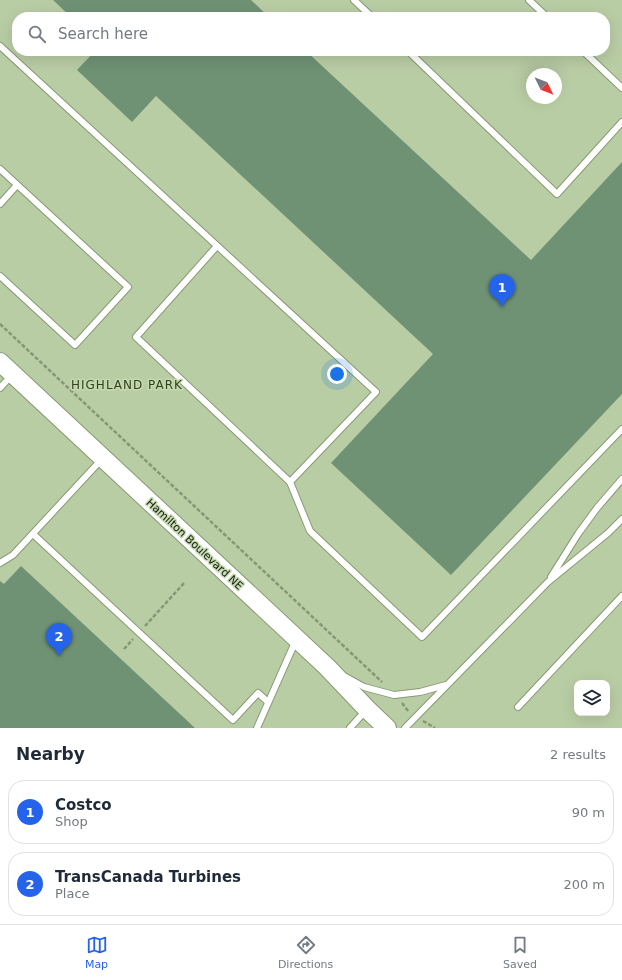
<!DOCTYPE html>
<style>
body{margin:0;font-family:"DejaVu Sans",sans-serif;background:#f2f2f3;color:#1f2937}
.controls{position:absolute;right:12px;bottom:12px;display:grid;overflow:hidden;border-radius:8px;box-shadow:0 4px 16px #0002}
.controls button{width:36px;height:36px;display:grid;place-items:center;padding:0;border:0;border-bottom:1px solid #e0e1e3;background:#fff;color:#1f2937;font:20px sans-serif}
.compass{position:absolute;left:526px;top:68px;width:36px;height:36px;border-radius:50%;background:#fff;box-shadow:0 4px 16px #0002;rotate:133deg}
.you{position:absolute;left:337px;top:374px;width:14px;height:14px;margin:-10px;border:3px solid #fff;border-radius:50%;background:#1a73e8;box-shadow:0 0 0 6px #1a73e833}
.badge{display:grid;place-items:center;width:26px;height:26px;border-radius:50%;background:#2563eb;color:#fff;font-size:13px;font-weight:700}
.pin{position:absolute;translate:-50% -33px;filter:drop-shadow(0 1px 2px #0008)}
.pin::after{content:'';position:absolute;top:21px;width:14px;height:12px;background:inherit;clip-path:polygon(0 0,100% 0,50% 100%)}
.list{margin:0;padding:0;list-style:none}
h2{display:flex;justify-content:space-between;align-items:center;height:52px;margin:0;padding:0 16px;font-size:17px}
h2 small{font-size:13px;font-weight:400;color:#747a83}
.list li{display:grid;grid-template-columns:26px 1fr auto;gap:12px;align-items:center;box-sizing:border-box;height:64px;margin:0 8px 8px;padding:0 8px;border:1px solid #e0e1e3;border-radius:16px}
.list b{display:block;font-size:15px;white-space:nowrap}
.list p{margin:0;font-size:13px;white-space:nowrap;color:#747a83}
.list em{font-size:13px;font-style:normal;color:#747a83}
.icon{flex:none;width:22px;height:22px;fill:none;stroke:currentColor;stroke-width:2;stroke-linecap:round;stroke-linejoin:round}
.map{position:relative;flex:none;width:622px;height:728px;overflow:hidden}
.search{position:absolute;background:#fff;box-shadow:0 4px 16px #0002;left:12px;right:12px;top:12px;height:44px;display:flex;align-items:center;gap:10px;box-sizing:border-box;padding:0 14px;border-radius:16px;color:#747a83;font-size:15px}
.sheet{height:196px;background:#fff}
nav{display:flex;justify-content:space-around;align-items:center;box-sizing:border-box;height:56px;border-top:1px solid #e0e1e3;background:#fff;font-size:11px;color:#747a83}
nav a{display:grid;justify-items:center;gap:2px}
nav .on{color:#2563eb}
.map>svg:first-child{display:block}
.building{fill:#6f9275}
.lines{fill:none;stroke-linecap:round;stroke-linejoin:round}
.lane-casing{stroke:#879a74;stroke-width:8}
.secondary-casing{stroke:#879a74;stroke-width:20}
.path{stroke:#869676;stroke-width:2.5;stroke-dasharray:4 2;stroke-linecap:butt}
.lane{stroke:#fff;stroke-width:6}
.secondary{stroke:#fff;stroke-width:18}
.labels{text-anchor:middle;stroke-width:3;stroke-linejoin:round;paint-order:stroke}
.street-label{font-size:11px;fill:#141b0c;stroke:#c6dab2}
.neighbourhood-label{font-size:12px;letter-spacing:1px;fill:#31411f;stroke:#c6dab2}
</style>
<div class="map">
<svg width="622" height="728" viewBox="0 0 622 728">
<rect width="100%" height="100%" fill="#b9cda5"/>
<g class="building">
<polygon points="53,0 251,0 269,17 71,17"/>
<polygon points="95,51 306,51 531,260 622,162 622,394 451,575 331,463 433,354 156,96 132,122 77,70"/>
<polygon points="21,566 195,728 0,728 0,581 4,584"/>
</g>
<g class="lines">
<defs>
<g id="lane">
<polyline points="354,0 372,17"/>
<polyline points="529,0 547,17"/>
<polyline points="0,46 376,392 290,482 310,531 422,637 622,429"/>
<polyline points="408,51 557,194 622,122"/>
<polyline points="583,51 622,88"/>
<polyline points="0,169 128,287 75,345 0,276"/>
<polyline points="0,204 17,185"/>
<polyline points="217,246 136,337 290,482"/>
<polyline points="0,388 12,375"/>
<polyline points="33,534 233,720 258,693 268,702"/>
<polyline points="0,563 13,555 102,459"/>
<polyline points="551,577 578,534 597,508 622,479"/>
<polyline points="346,677 364,687 394,695 420,692 446,685"/>
<polyline points="518,707 622,596"/>
<polyline points="257,728 296,640"/>
<polyline points="350,728 366,710"/>
<polyline points="405,728 548,582 608,533 622,519"/>
</g>
<polyline id="secondary" points="0,362 327,667 367,709 387,728"/>
</defs>
<use href="#lane" class="lane-casing"/>
<use href="#secondary" class="secondary-casing"/>
<g class="path">
<polyline points="0,324 382,682"/>
<polyline points="145,626 185,582"/>
<polyline points="124,649 133,639"/>
<polyline points="402,703 409,712"/>
<polyline points="423,721 435,728"/>
</g>
<use href="#lane" class="lane"/>
<use href="#secondary" class="secondary"/>
</g>
<g class="labels">
<g class="street-label">
<text transform="translate(195 544) rotate(43)" y="4">Hamilton Boulevard NE</text>
</g>
<g class="neighbourhood-label">
<text x="127" y="389">HIGHLAND PARK</text>
</g>
</g>
</svg>
<div class="controls">
<button><svg class="icon" aria-label="layers" viewBox="0 0 24 24"><path d="M12 4l9 5-9 5-9-5zM3 14l9 5 9-5"/></svg></button>
</div>
<svg class="compass" viewBox="-18 -18 36 36"><path d="M0-13l5 13h-10z" fill="#e53935"/><path d="M0 13l5-13h-10z" fill="#747a83"/></svg>
<div class="you"></div>
<div class="pin badge" style="left:502px;top:307px">1</div>
<div class="pin badge" style="left:59px;top:656px">2</div>
<div class="search"><svg class="icon" aria-label="search" viewBox="0 0 24 24"><circle cx="10" cy="10" r="6"/><path d="M15 15l6 6"/></svg>Search here</div>
</div>
<section class="sheet">
<h2>Nearby<small>2 results</small></h2>
<ul class="list">
<li><span class="badge">1</span><div><b>Costco</b><p>Shop</p></div><em>90 m</em></li>
<li><span class="badge">2</span><div><b>TransCanada Turbines</b><p>Place</p></div><em>200 m</em></li>
</ul>
</section>
<nav>
<a class="on"><svg class="icon" aria-label="map" viewBox="0 0 24 24"><path d="M3 6l6-2 6 2 6-2v14l-6 2-6-2-6 2zM9 4v14M15 6v14"/></svg>Map</a>
<a><svg class="icon" aria-label="directions" viewBox="0 0 24 24"><path d="M12 3l9 9-9 9-9-9zM9 14v-3h6M13 9l2 2-2 2"/></svg>Directions</a>
<a><svg class="icon" aria-label="saved" viewBox="0 0 24 24"><path d="M7 4h10v16l-5-4-5 4z"/></svg>Saved</a>
</nav>
